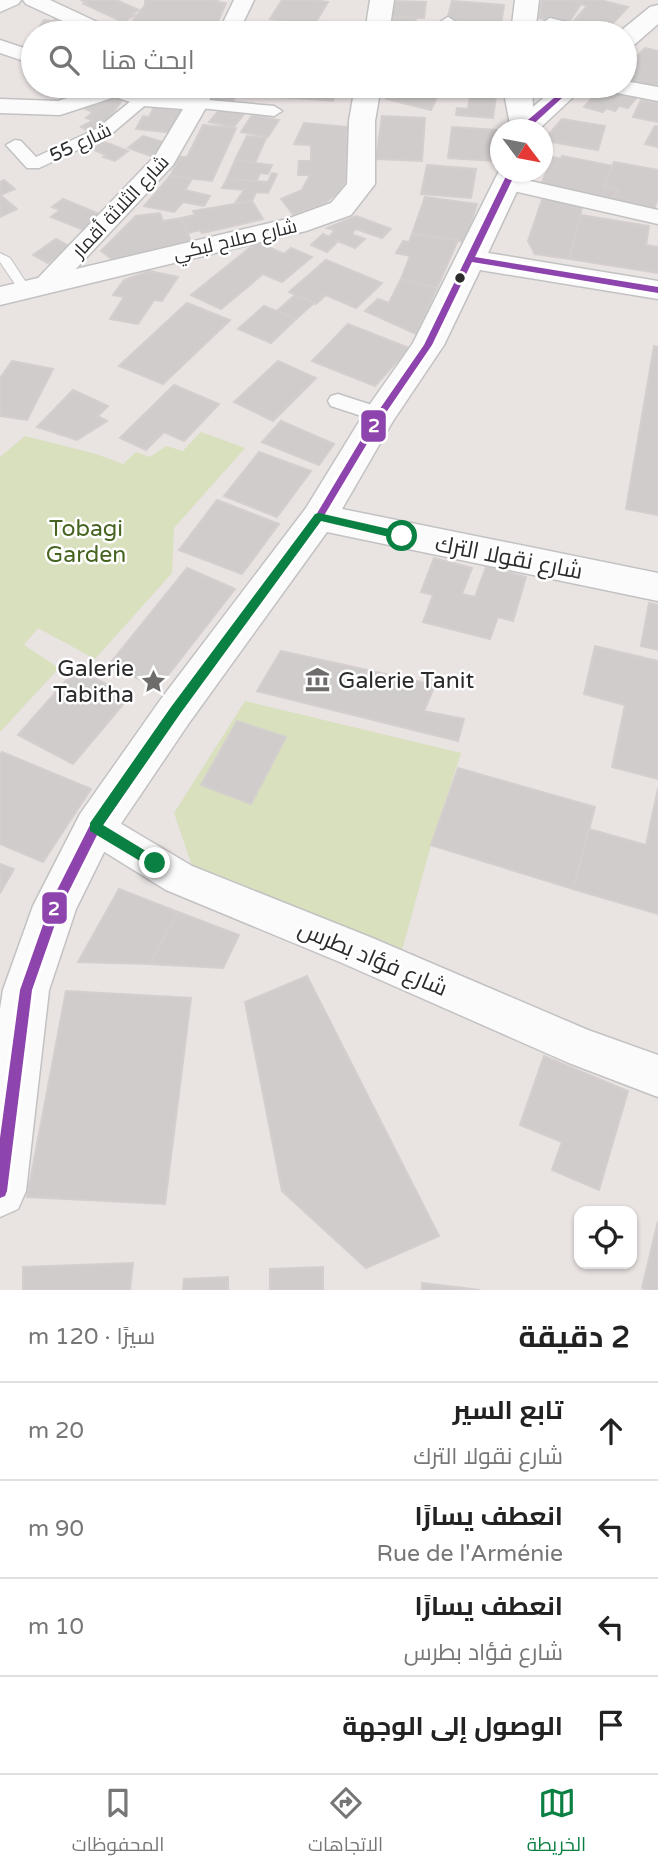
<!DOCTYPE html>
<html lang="ar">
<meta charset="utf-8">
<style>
body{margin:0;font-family:"Varela Round",Cairo,sans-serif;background:#f2f2f2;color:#222;direction:rtl}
.controls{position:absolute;right:21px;bottom:21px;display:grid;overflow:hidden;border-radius:14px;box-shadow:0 2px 5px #0004}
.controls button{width:63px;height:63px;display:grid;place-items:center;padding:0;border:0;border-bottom:2px solid #e0e0e0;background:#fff;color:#222;font:35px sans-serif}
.compass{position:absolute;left:490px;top:119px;width:63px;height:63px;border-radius:50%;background:#fff;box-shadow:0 2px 5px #0004;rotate:122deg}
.stop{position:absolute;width:21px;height:21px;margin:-16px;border:5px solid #0b8043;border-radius:50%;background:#fff}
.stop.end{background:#0b8043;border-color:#fff;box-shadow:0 2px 7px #0008}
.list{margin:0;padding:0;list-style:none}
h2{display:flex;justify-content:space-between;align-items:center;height:91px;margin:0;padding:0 28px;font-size:30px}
h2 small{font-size:23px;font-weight:400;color:#767676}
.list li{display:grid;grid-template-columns:46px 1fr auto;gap:21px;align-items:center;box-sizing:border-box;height:98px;padding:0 28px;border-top:2px solid #e0e0e0}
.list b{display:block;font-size:26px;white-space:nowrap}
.list p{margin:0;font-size:23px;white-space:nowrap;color:#767676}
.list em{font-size:23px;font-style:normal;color:#767676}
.icon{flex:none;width:38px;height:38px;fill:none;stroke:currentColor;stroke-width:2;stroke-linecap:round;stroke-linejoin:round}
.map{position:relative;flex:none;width:658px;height:1290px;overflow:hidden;direction:ltr}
.search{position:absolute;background:#fff;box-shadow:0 2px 5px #0004;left:21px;right:21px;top:21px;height:77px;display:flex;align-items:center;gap:18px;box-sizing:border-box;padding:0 24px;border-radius:38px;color:#767676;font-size:26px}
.sheet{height:483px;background:#fff}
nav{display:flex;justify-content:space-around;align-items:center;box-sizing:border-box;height:98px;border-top:2px solid #e0e0e0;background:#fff;font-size:19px;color:#767676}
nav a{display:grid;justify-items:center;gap:4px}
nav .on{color:#0b8043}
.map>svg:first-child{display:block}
.green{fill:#d8e0bd}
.building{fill:#d0cccb;stroke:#d4cfce;stroke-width:2}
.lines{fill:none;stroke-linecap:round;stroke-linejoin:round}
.service-casing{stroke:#c3c2c3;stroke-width:2}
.pedestrian-casing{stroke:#c3c2c3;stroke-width:3}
.minor-casing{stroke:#c3c2c3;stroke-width:3}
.tertiary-casing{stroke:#c3c2c3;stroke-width:3}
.service{fill:#fcfbfb;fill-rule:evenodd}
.pedestrian{fill:#fcfbfb;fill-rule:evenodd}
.minor{fill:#fcfbfb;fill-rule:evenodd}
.tertiary{fill:#fcfbfb;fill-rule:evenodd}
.bus-1-casing{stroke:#fff;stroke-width:6}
.bus-1{fill:#8e44ad;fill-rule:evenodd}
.route{fill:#0b8043}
.bus-dot{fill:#2b2b2b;stroke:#fff;stroke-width:2.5}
.labels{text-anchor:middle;stroke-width:5;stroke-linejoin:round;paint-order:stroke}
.far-street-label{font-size:19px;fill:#2b2b2b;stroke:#fff}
.park-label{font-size:23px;fill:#466420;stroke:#fff}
.street-label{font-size:23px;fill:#2b2b2b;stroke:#fff}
.poi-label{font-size:23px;fill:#2b2b2b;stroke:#fff;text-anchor:end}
.line-badge{stroke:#fff;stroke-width:2.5}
.badge-label{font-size:19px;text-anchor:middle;font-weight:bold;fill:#fff}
</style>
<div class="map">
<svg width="658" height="1290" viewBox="0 0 658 1290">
<rect width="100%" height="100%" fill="#e9e3e2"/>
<g class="green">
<polygon points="201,432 245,448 174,528 172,573 95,659 38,628 24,645 59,668 0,732 0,457 25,436 96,454 123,464 136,452 150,457 166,446 183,451"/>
<polygon points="245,701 461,753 431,845 402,950 192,866 174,813"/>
</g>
<g class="building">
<polygon points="81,0 116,0 139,10 131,14 135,15 123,22 84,4 87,3"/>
<polygon points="145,0 218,0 217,2 226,3 213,33 157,33 127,28 145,5"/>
<polygon points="282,0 313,0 328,2 314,25 270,19"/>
<polygon points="542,0 578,0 577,3 581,4 568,24 539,18"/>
<polygon points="580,0 600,0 628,7 604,33 571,24 587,6 577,3"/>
<polygon points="394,1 426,2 424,18 392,17"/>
<polygon points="452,1 504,5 501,25 447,20"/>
<polygon points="57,16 68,17 63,24 68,25 62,33 35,33 44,20 53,21"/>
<polygon points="392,17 416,18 413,33 389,33"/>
<polygon points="260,23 284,25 281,33 256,33"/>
<polygon points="541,24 582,33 540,33"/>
<polygon points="466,25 506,28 505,33 464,33"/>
<polygon points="645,48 658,51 658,83 652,91 625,85 625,67"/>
<polygon points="142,86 188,86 178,97 148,89 144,93 136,91"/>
<polygon points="217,86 253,86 250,92 242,91 240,96 236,95 232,103 209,100"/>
<polygon points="286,86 337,86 333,101 282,97"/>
<polygon points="385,86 442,86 431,110 386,99"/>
<polygon points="456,86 498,86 496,96 455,93"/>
<polygon points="532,86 551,86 542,95 531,92"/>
<polygon points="608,88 638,96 628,108 619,106 615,111 606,108 603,112 584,107 600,89"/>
<polygon points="470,94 496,96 493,118 456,115 457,108 468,109"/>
<polygon points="97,98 122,100 106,123 92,133 81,127 93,120 86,118 93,112 83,108"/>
<polygon points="641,100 658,103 658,122 633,117"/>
<polygon points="154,107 185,110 174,133 136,129 143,116 149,117"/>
<polygon points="220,109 244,114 234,127 209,122"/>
<polygon points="252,115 279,120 268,137 241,132"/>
<polygon points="382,116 425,118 422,161 376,159"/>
<polygon points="562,119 605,126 598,150 552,142 549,134"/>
<polygon points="304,123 347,127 346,180 340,190 324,204 293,214 281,199 302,190 310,175 298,175 299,161 311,161 311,145 294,144"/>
<polygon points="203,125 236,128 212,181 170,176 180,157 187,157"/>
<polygon points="655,126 658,126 658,147 645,144"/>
<polygon points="452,127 496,130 494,161 448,158"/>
<polygon points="143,136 163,142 154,157 128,148"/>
<polygon points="247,136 266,138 255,163 235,160"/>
<polygon points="102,141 128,151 115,161 103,157 106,155 92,149"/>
<polygon points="562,156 613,166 604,187 618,189 612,202 544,189 546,184 541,184 553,157 561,159"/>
<polygon points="235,160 255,163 272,165 268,174 260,173 256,183 227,179"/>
<polygon points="614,162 658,170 658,197 654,211 612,202 618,189 604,187"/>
<polygon points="427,165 476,169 471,198 421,194"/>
<polygon points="272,173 277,174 268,193 256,192 252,201 236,202 244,190 222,188 227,179 268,182"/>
<polygon points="170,176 192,179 185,190 210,196 204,206 183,202 174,212 144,206"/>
<polygon points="4,180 15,189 0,195 17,209 0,217 0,182"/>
<polygon points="425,197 477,204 465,242 412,234"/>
<polygon points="543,197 583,204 569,259 535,254 528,241"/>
<polygon points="63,199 102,215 84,230 51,217 60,210 52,207"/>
<polygon points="252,201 263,219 202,233 200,230 188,233 181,218 195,215 193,211"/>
<polygon points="160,213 163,221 181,218 191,241 113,260 101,251 136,216"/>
<polygon points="581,215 649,226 646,245 658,247 658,273 569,259"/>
<polygon points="356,216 391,229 382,238 356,229 351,234 365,239 355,248 338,241 327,252 311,245 323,234 329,237 335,230 327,228"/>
<polygon points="412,234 458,240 437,288 401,279 410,256 396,253 403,241 409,242"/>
<polygon points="56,239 71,247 48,263 33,255"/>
<polygon points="257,242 284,254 291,248 312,257 282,282 263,274 221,309 191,295"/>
<polygon points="326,260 382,283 356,308 326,295 316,304 289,292"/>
<polygon points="149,271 178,277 162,301 154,300 138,324 110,319 124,297 113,295 124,280"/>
<polygon points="401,279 437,288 416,334 365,311 378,299 389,303"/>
<polygon points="295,295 314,303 296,319 277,311"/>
<polygon points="187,303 230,320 163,384 119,366"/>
<polygon points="264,306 296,319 271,343 238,329"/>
<polygon points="348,324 409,348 375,386 312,361"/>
<polygon points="654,346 658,347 658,515 626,509"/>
<polygon points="12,361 53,369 27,420 0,416 0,378"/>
<polygon points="278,361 316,378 273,421 234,402"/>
<polygon points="174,385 219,404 184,441 164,432 146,450 120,438"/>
<polygon points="73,390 108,406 98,416 107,421 77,440 37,427"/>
<polygon points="281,421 334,444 319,465 262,442"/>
<polygon points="259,452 311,471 277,517 224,496"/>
<polygon points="217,500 279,524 242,574 179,550"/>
<polygon points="434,558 472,568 462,594 475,597 486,567 526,577 513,621 498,617 490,639 423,622 433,595 421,592"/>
<polygon points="187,568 235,589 158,688 109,665"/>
<polygon points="649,603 658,605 658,650 641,646"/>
<polygon points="595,646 658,661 658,779 612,767 625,705 584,694"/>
<polygon points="281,651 435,685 424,711 464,719 458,741 257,691"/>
<polygon points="76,669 130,696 73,764 18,735"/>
<polygon points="237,721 286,737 251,804 201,785"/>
<polygon points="2,752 91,789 43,862 0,844 0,755"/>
<polygon points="458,768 595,807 573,889 431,845"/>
<polygon points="658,788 658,914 573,889 589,829 646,845"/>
<polygon points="0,864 14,869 0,893"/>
<polygon points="119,889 178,912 150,964 78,962"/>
<polygon points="178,912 239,935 223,968 150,964"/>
<polygon points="307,976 439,1236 366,1268 282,1191 245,1002"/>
<polygon points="66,991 191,998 165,1204 27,1197"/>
<polygon points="544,1056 628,1091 599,1190 552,1170 562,1142 520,1125"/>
<polygon points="658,1221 658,1290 647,1290 642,1288"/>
<polygon points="133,1263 130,1290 23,1290 23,1267"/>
<polygon points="323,1267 323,1290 270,1290 270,1269"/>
<polygon points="228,1277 228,1290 183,1290 184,1279"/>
<polygon points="422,1283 480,1290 422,1290"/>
</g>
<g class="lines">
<defs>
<polygon id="service" points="0,253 10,258 31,290 29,293 21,293 0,262"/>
<g id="pedestrian">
<polygon points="448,17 456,22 454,33 438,33 440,22"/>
<polygon points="550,18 599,30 602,33 575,33 545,26 542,23"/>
<polygon points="143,94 149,96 151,99 149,102 110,135 39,168 27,168 6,145 15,140 21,141 36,157 98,128 137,96"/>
<polygon points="197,99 274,106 282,111 274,116 191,107 189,104"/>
<polygon points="338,394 387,410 391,415 387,420 380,422 331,406 328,401 331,396"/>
</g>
<g id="minor">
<polygon points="0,0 21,0 18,4 0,12"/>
<polygon points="23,0 50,0 112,29 115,33 89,33 26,4"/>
<polygon points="234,0 254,0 238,33 218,33"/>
<polygon points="0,40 33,51 33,64 0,53"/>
<polygon points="625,81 658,87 658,101 607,91 604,86 625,86"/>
<polygon points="96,86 127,86 146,93 189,97 193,86 215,86 208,104 173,165 57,289 48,291 39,289 35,283 39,277 155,156 183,109 143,106 115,97 60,115 0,113 0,99 58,101 97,88"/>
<polygon points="508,176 658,210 658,224 500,188 496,183 500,178"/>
<polygon points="95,811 108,816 192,866 370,937 588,1030 658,1055 658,1097 569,1063 342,963 166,890 82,838 77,827 82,816"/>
</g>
<g id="tertiary">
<polygon points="370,0 394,0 389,33 365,33"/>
<polygon points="515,0 539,0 535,33 511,33"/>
<polygon points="658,5 658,24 634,45 625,47 625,33 618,33 650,7"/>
<polygon points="355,86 381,86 375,121 375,184 351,215 306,231 0,305 0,287 287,219 331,203 347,184 349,121"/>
<polygon points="506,86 532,86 533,107 557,86 585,86 538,130 511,130 505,98"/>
<polygon points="500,169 500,172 526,172 488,253 658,281 658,299 480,270 444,345 393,421 342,509 658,573 658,601 327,532 189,723 110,840 76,909 49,990 26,1191 18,1209 0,1217 0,1009 3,990 33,906 80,814 161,699 306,508 368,407 413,343"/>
</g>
</defs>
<use href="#service" class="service-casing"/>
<use href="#pedestrian" class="pedestrian-casing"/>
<use href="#minor" class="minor-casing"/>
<use href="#tertiary" class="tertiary-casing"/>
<use href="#service" class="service"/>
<use href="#pedestrian" class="pedestrian"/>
<use href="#minor" class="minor"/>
<use href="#tertiary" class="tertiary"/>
<defs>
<g id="bus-1">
<polygon points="568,86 575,86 528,129 522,129 522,125"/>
<polygon points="508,172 516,172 475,257 658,287 658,293 472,262 432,345 383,417 322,519 179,714 99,831 61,907 32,990 7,1191 5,1196 0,1198 0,1138 20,990 51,902 91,823 171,708 316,515 377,413 424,345"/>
</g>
</defs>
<use href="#bus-1" class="bus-1-casing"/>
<use href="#bus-1" class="bus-1"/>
</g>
<polygon class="route" points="319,513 402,532 408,536 402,540 321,521 180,714 103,825 159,859 159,867 150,867 90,831 90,823 171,707 315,514"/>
<defs>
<symbol id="museum-bare" viewBox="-9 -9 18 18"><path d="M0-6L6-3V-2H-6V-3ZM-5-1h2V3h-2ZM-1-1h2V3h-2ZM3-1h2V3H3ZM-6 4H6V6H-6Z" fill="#6e6b6b" stroke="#fff" stroke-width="2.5" paint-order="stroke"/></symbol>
<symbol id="sight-bare" viewBox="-9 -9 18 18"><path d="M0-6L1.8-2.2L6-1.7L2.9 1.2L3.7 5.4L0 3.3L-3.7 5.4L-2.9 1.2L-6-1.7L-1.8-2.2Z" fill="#6e6b6b" stroke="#fff" stroke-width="2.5" paint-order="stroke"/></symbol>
</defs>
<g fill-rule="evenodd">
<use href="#museum-bare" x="300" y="662" width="35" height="35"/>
<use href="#sight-bare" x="136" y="664" width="35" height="35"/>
</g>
<circle class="bus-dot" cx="460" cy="278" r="6"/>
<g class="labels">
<g class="far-street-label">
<text transform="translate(80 142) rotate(-25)" y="7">شارع 55</text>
<text transform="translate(120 206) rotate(-47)" y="7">شارع الثلاثة أقمار</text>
<text transform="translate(235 239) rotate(-13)" y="7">شارع صلاح لبكي</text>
</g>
<g class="park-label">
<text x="86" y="536">Tobagi<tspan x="86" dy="26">Garden</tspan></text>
</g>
<g class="street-label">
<text transform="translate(509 557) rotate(11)" y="8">شارع نقولا الترك</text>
<text transform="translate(373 958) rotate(23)" y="8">شارع فؤاد بطرس</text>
</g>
<g class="poi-label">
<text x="134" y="676">Galerie<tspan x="134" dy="26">Tabitha</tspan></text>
<text x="338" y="688" text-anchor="start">Galerie Tanit</text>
</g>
</g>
<g class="line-badge">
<rect x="360" y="409" width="27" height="34" rx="7" fill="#8e44ad"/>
<rect x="41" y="891" width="27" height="34" rx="7" fill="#8e44ad"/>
</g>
<g class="badge-label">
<text x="374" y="432">2</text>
<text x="54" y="915">2</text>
</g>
</svg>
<div class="controls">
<button><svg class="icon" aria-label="locate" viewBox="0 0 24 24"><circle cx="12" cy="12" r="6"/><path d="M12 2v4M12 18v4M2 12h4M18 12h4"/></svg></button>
</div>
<svg class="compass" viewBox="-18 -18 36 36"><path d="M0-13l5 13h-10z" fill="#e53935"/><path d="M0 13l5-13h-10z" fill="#767676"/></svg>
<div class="stop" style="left:402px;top:536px"></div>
<div class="stop end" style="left:155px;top:863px"></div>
<div class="search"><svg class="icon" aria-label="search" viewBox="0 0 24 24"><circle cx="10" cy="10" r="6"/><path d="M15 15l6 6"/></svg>ابحث هنا</div>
</div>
<section class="sheet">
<h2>2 دقيقة<small>سيرًا · 120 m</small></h2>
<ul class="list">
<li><svg class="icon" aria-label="ahead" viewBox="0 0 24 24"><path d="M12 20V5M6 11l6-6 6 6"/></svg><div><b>تابع السير</b><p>شارع نقولا الترك</p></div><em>20 m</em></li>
<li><svg class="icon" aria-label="left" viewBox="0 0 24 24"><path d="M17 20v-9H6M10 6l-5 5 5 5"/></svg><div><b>انعطف يسارًا</b><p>Rue de l'Arménie</p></div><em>90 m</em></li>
<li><svg class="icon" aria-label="left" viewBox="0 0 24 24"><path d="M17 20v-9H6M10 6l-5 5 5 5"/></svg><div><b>انعطف يسارًا</b><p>شارع فؤاد بطرس</p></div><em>10 m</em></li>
<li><svg class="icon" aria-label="arrive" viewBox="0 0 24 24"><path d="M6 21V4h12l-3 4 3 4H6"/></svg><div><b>الوصول إلى الوجهة</b></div></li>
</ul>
</section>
<nav>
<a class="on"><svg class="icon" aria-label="map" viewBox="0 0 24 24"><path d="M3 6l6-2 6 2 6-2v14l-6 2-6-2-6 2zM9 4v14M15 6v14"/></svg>الخريطة</a>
<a><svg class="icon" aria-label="directions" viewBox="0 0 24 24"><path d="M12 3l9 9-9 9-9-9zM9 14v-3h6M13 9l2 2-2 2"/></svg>الاتجاهات</a>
<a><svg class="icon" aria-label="saved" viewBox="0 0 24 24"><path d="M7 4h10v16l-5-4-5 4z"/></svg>المحفوظات</a>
</nav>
